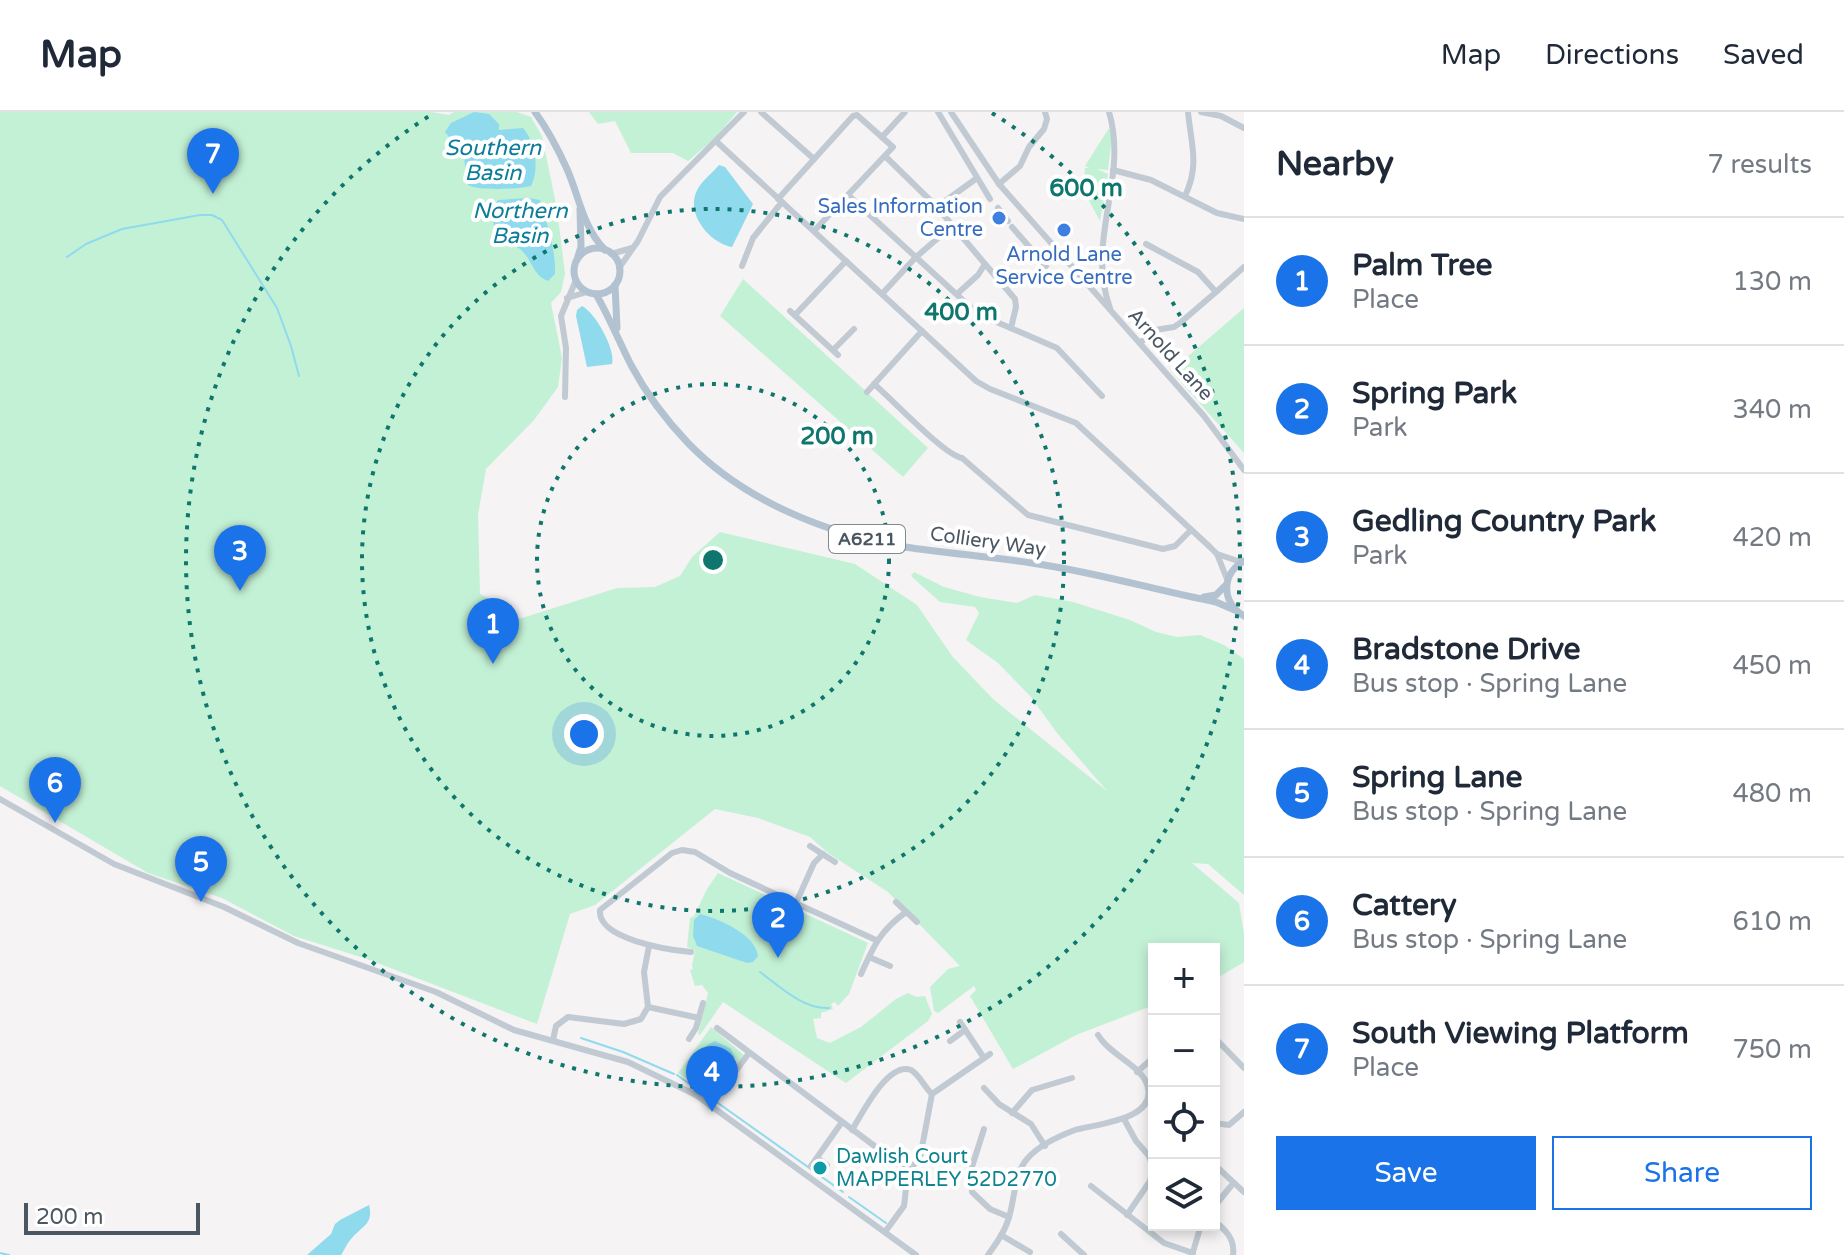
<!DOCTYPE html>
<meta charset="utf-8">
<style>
body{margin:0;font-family:"Varela Round",sans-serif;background:#f2f2f3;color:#1f2937}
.controls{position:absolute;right:24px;bottom:24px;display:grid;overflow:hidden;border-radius:0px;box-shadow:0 4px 12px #0003}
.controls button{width:72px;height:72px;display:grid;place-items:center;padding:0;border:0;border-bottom:2px solid #e0e1e3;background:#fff;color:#1f2937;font:40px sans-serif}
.scale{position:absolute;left:24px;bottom:20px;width:176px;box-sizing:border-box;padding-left:8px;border:4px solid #4a5661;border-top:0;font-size:22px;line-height:28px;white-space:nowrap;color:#4a5661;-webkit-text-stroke:6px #fff;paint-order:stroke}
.you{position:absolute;left:584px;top:622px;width:28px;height:28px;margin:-20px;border:6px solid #fff;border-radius:50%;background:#1a73e8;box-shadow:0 0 0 12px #1a73e833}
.badge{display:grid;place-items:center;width:52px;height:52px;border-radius:50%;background:#1a73e8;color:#fff;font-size:26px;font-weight:700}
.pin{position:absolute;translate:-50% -66px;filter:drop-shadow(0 2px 4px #0008)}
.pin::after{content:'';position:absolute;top:42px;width:28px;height:24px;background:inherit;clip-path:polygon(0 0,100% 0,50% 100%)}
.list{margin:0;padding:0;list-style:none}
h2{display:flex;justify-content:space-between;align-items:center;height:104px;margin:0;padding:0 32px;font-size:34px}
h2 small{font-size:26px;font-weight:400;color:#747a83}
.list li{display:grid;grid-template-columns:52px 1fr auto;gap:24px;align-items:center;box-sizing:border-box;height:128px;padding:0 32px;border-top:2px solid #e0e1e3}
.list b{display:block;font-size:30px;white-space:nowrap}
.list p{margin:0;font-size:26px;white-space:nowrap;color:#747a83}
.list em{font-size:26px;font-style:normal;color:#747a83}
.actions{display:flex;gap:16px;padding:24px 32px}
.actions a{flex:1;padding:18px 0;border:2px solid #1a73e8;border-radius:0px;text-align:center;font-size:28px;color:#1a73e8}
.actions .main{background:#1a73e8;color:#fff}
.icon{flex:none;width:44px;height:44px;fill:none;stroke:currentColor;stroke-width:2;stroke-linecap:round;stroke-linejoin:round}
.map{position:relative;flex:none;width:1244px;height:1143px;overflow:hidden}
header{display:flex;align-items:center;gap:48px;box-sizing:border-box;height:112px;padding:0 40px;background:#fff;border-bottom:2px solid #e0e1e3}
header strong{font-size:38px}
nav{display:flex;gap:44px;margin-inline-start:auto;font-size:28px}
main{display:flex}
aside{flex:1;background:#fff}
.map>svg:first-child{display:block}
.green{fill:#c3f1d5}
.water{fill:#90daee}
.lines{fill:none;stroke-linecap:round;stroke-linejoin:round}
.stream{stroke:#90daee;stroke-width:2}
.minor{stroke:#c1cad2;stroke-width:6}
.major{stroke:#b3c2d1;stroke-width:7}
.ring{fill:none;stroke:#0f766e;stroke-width:4;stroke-dasharray:4 8}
.shop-dot{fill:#3f7fe0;stroke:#fff;stroke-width:3}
.culture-dot{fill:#0f9aa8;stroke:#fff;stroke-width:3}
.labels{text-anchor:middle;stroke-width:8;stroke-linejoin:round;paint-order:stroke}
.shield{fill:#fff;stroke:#808990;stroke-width:2}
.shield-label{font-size:18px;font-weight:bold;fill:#4a5661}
.shop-label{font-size:20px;fill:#366cbe;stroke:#fff;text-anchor:end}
.street-label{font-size:20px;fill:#4a5661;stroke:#fff}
.culture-label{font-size:20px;fill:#0d838f;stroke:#fff;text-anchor:start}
.water-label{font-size:22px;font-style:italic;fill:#0c7c9b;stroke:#fff}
.centre{fill:#0f766e;stroke:#fff;stroke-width:4}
.ring-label{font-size:24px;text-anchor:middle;font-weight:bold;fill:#0f766e;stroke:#fff;stroke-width:8;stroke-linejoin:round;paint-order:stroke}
</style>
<header>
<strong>Map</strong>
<nav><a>Map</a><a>Directions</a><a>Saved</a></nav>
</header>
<main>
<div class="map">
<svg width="1244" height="1143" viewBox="0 0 1244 1143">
<rect width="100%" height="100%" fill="#f5f3f3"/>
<g class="green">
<polygon points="0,0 431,0 449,3 454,0 517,0 531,5 542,24 557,97 565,162 561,180 551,191 562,246 558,275 534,308 486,357 478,403 480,482 490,487 503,512 617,476 655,475 680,464 692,445 720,420 855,452 917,493 952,544 993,587 1107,679 1057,621 1031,585 998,551 966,528 979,501 975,495 940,490 911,464 914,460 944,475 980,485 1017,491 1035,483 1073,490 1130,508 1156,520 1177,525 1200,523 1224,533 1244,547 1244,783 1208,752 1192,751 1239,791 1244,822 1244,850 1214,868 1214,837 1154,837 1154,893 1076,923 1013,957 970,884 976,878 974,874 938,901 934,899 930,875 948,857 960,854 888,780 828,741 810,725 758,706 715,697 595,793 570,802 537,912 367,847 294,824 222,786 148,761 0,674"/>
<polygon points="589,0 737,0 715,26 688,49 673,41 631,41 615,9 598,12"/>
<polygon points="1109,16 1112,25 1108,58 1097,57 1108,62 1100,109 1087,85 1101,84 1083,82 1085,56 1089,56 1085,54"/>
<polygon points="743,167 928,336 903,365 720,204"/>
<polygon points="1244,196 1244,341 1171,259"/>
<polygon points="718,761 868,831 849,882 838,894 835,890 831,892 833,897 821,901 821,906 813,907 817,926 830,931 861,915 896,887 908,881 917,885 925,884 932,902 928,909 846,971 723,890 700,923 698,922 708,881 702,873 695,874 690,858 693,857 692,854 695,838 687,835 690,806 694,804 707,777"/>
<polygon points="711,915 745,944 715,985 678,961"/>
</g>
<g class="water">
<path d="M474,0l15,2 10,10v6l24,-2c12,13 17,41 8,58 -11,3 -54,5 -63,-1l-6,-40 -7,-1 -10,-12 6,-9z"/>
<path d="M719,53l6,2 28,37 -21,43c-19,-3 -40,-26 -38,-46 2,-17 16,-25 25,-36z"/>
<path d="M528,86l12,2c7,24 16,49 15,74l-7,7c-14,-5 -15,-18 -24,-28 -5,-7 -15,-8 -21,-13 -11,-9 -14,-30 -5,-40z"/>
<path d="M582,194c13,6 34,44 30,58l-25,3 -11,-51 1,-6z"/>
<path d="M700,802c19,5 55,20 58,42l-5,6 -6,1 -50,-17 -4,-10 1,-16z"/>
<path d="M715,929l15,7 5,9 -10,15 -16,3 -9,-3c-4,-14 3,-26 15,-31z"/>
<path d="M369,1093c5,19 -7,21 -17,33 -5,5 -7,11 -11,17h-34l24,-21 4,-10 5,-4z"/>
</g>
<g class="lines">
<g class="stream">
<polyline points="67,145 86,132 122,117 200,103 212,103 222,108 277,196 291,234 299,264"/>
<path d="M760,860c19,14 44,38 69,36"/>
<polyline points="581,926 623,940 674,962"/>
<polyline points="677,963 711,987"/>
<polyline points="718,991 843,1080"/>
<polyline points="849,1085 886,1111"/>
<polyline points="0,1141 9,1143"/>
</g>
<g class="minor">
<polyline points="761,0 814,47"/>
<polyline points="938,0 990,87"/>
<polyline points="951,0 999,72 1204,304 1244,358"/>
<path d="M1109,0c20,67 -24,128 1,196"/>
<polyline points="1201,0 1221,4 1244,16"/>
<polyline points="882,25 905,0"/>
<polyline points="717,30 976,269 990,277 1076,311 1210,435 1217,442 1227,467"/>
<polyline points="885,44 937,95 985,152 978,163 957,182"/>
<polyline points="1113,58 1151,68 1217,101 1244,107"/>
<polyline points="999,72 1020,54 1029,35 1044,17 1047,7 1045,0"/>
<polyline points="848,83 978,202 1057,236 1102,284"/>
<path d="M1185,84c15,-31 6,-52 3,-84"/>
<polyline points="778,87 853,4 857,3 893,35 814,119"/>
<polyline points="937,95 977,66"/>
<polyline points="998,96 1008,109"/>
<polyline points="1012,115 1046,154"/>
<polyline points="611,142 632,136"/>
<polyline points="985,152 1015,187 1016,195 1011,216"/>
<polyline points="742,154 753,126 782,90"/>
<polyline points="619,156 638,129 660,85 744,0"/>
<polyline points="1216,180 1244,155"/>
<polyline points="882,182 915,146 953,113"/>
<polyline points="567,186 587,180"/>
<polyline points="790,199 838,243"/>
<polyline points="795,203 846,149"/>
<polyline points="1140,231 1155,218 1174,215 1180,211 1216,180 1198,160 1146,132"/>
<polyline points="833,238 854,217"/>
<path d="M874,272c19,16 69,70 88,74l66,57 135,34 12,-3 16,-16"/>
<polyline points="867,280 922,219"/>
<polyline points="565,285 566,236 561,204 576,168"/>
<polyline points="1217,442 1241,450"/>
<polyline points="0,687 114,752 224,795 298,831 436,880 514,918 628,950 696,983 916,1143"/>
<polyline points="810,734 835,750"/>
<polyline points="896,790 917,810"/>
<polyline points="796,791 814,751 823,742"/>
<path d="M691,840c-23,-2 -94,-13 -91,-42l72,-57 10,-3 13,2 35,21 146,67"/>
<polyline points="869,845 890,854"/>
<path d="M861,862c13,-29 19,-43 45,-62"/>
<polyline points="648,895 699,906"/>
<polyline points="1151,899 1154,898"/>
<polyline points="960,910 984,946"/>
<polyline points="717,916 908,1059"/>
<polyline points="1214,925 1244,956"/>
<polyline points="689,927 696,916 703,891"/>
<polyline points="553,928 556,914 568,905 624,912 641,907 648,895 644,860 649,834"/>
<polyline points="950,929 965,918"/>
<polyline points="1137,960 1154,945"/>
<polyline points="984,976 999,992 1031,1012 1045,1034"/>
<polyline points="710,994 749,941"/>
<polyline points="1012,1001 1032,978 1072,966"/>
<polyline points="1124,1007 1136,1029 1149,1044 1153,1056 1150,1069 1127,1103"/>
<polyline points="1214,1011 1229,1013 1244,1000"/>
<polyline points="984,1017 970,1061 972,1080 990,1097 1009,1105"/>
<path d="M852,1018c10,-16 36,-69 59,-60 8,4 14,18 21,24"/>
<polyline points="817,1046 827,1053"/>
<polyline points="811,1054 842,1010"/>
<polyline points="1218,1056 1244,1080"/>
<polyline points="1091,1074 1164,1131 1193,1141"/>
<polyline points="1214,1095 1231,1074"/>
<path d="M1214,1109c12,9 21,18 19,34"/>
<polyline points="885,1120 904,1094 908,1059 920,1046 932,982 990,942"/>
<polyline points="1061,1122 1084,1143"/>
<polyline points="1001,1123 1030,1140"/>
<path d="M988,1143c7,-10 15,-20 19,-32 8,-19 6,-48 20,-64 11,-13 32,-23 48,-29 19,-6 88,-10 71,-48 -8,-18 -37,-28 -48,-47"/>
<polyline points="1192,1143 1201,1113"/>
</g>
<g class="major">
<path d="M535,0c13,18 23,37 32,57 12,27 16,59 38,81"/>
<circle cx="597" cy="159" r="23"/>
<polyline points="578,144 581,135 580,97"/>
<polyline points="615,173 617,216"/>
<path d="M596,182c13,23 23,47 35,71 15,28 35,55 57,78 56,58 139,91 217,104 46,7 93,10 139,18 58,9 115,26 172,37l21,9"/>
<path d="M1244,449c-23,13 -23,41 0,55"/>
<polyline points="1204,485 1216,483 1226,473"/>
</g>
</g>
<g class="ring">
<circle cx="713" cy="448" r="176"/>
<circle cx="713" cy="448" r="351"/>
<path d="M992 1A527 527 0 1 1 434 1"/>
</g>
<g class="shop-dot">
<circle cx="999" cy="106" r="8"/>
<circle cx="1064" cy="118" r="8"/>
</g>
<circle class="culture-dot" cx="820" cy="1056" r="8"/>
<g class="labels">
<rect class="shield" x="829" y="413" width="76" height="28" rx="6"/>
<g class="shield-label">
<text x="867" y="433">A6211</text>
</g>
<g class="shop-label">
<text x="983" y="101">Sales Information<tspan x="983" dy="23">Centre</tspan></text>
<text x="1064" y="149" text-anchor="middle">Arnold Lane<tspan x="1064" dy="23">Service Centre</tspan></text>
</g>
<g class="street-label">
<text transform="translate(1171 242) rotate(48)" y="7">Arnold Lane</text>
<text transform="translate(988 429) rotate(8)" y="7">Colliery Way</text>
</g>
<g class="culture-label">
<text x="836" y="1051">Dawlish Court<tspan x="836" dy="23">MAPPERLEY 52D2770</tspan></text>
</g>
<g class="water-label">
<text x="493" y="43">Southern<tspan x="493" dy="25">Basin</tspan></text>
<text x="520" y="106">Northern<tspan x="520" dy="25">Basin</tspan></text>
</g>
</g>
<circle cx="713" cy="448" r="12" class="centre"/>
<g class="ring-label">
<text x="1086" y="84">600 m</text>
<text x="961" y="208">400 m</text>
<text x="837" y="332">200 m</text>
</g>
</svg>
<div class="controls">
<button>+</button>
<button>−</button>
<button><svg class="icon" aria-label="locate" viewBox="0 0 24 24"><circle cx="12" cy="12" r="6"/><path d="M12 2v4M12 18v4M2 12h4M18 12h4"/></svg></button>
<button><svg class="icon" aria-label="layers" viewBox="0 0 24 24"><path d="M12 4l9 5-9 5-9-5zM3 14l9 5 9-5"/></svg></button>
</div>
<div class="scale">200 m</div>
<div class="you"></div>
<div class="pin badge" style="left:493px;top:552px">1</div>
<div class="pin badge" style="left:778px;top:846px">2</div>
<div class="pin badge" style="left:240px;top:479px">3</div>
<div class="pin badge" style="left:712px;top:1000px">4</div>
<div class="pin badge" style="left:201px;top:790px">5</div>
<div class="pin badge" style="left:55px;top:711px">6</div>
<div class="pin badge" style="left:213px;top:82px">7</div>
</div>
<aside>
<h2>Nearby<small>7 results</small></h2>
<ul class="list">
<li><span class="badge">1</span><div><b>Palm Tree</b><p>Place</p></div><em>130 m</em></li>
<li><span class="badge">2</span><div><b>Spring Park</b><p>Park</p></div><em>340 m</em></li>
<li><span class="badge">3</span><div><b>Gedling Country Park</b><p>Park</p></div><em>420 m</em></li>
<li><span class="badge">4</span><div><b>Bradstone Drive</b><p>Bus stop · Spring Lane</p></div><em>450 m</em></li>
<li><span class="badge">5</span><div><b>Spring Lane</b><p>Bus stop · Spring Lane</p></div><em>480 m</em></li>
<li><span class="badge">6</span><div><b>Cattery</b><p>Bus stop · Spring Lane</p></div><em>610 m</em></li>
<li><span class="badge">7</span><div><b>South Viewing Platform</b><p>Place</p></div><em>750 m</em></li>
</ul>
<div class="actions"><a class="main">Save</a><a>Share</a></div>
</aside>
</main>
